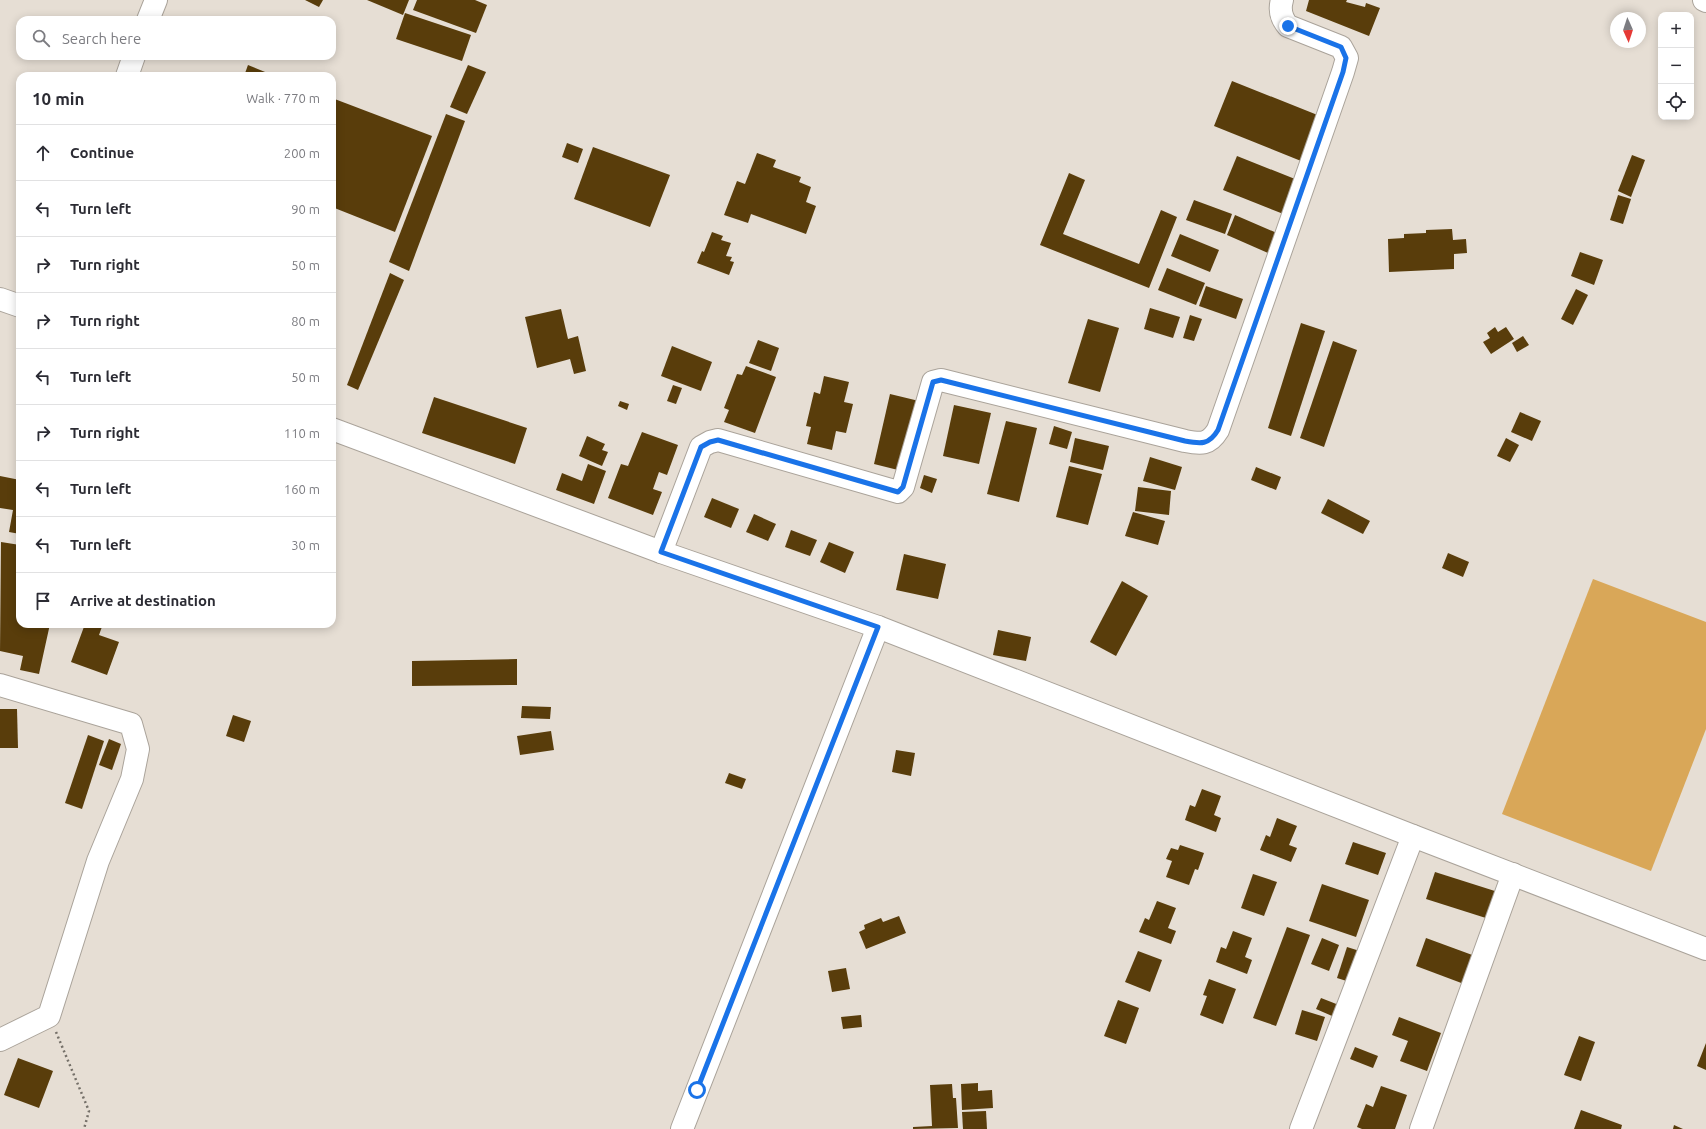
<!DOCTYPE html>
<meta charset="utf-8">
<style>
body{margin:0;font-family:Ubuntu,sans-serif;background:#f2f2f3;color:#2b2b33}
.controls{position:absolute;right:12px;top:12px;display:grid;overflow:hidden;border-radius:8px;box-shadow:0 2px 10px #0003}
.controls button{width:36px;height:36px;display:grid;place-items:center;padding:0;border:0;border-bottom:1px solid #e1e1e2;background:#fff;color:#2b2b33;font:20px sans-serif}
.compass{position:absolute;left:1610px;top:12px;width:36px;height:36px;border-radius:50%;background:#fff;box-shadow:0 2px 10px #0003;rotate:177deg}
.stop{position:absolute;width:12px;height:12px;margin:-9px;border:3px solid #1a73e8;border-radius:50%;background:#fff}
.stop.end{background:#1a73e8;border-color:#fff;box-shadow:0 1px 4px #0008}
.list{margin:0;padding:0;list-style:none}
h2{display:flex;justify-content:space-between;align-items:center;height:52px;margin:0;padding:0 16px;font-size:17px}
h2 small{font-size:13px;font-weight:400;color:#7c7c81}
.list li{display:grid;grid-template-columns:26px 1fr auto;gap:12px;align-items:center;box-sizing:border-box;height:56px;padding:0 16px;border-top:1px solid #e1e1e2}
.list b{display:block;font-size:15px;white-space:nowrap}
.list em{font-size:13px;font-style:normal;color:#7c7c81}
.icon{flex:none;width:22px;height:22px;fill:none;stroke:currentColor;stroke-width:2;stroke-linecap:round;stroke-linejoin:round}
.map{position:relative;flex:none;width:1706px;height:1129px;overflow:hidden}
.search{position:absolute;background:#fff;box-shadow:0 2px 10px #0003;left:16px;top:16px;width:320px;height:44px;display:flex;align-items:center;gap:10px;box-sizing:border-box;padding:0 14px;border-radius:12px;color:#7c7c81;font-size:15px}
.panel{position:absolute;background:#fff;box-shadow:0 2px 10px #0003;left:16px;top:72px;width:320px;height:556px;border-radius:12px}
.map>svg:first-child{display:block}
.green{fill:#d9a758}
.building{fill:#593d0b}
.lines{fill:none;stroke-linecap:round;stroke-linejoin:round}
.minor-casing{stroke:#aaa39a;stroke-width:24}
.path{stroke:#757069;stroke-width:2.5;stroke-dasharray:2 3;stroke-linecap:butt}
.minor{stroke:#fff;stroke-width:22}
.route{stroke:#1a73e8;stroke-width:5}
</style>
<div class="map">
<svg width="1706" height="1129" viewBox="0 0 1706 1129">
<rect width="100%" height="100%" fill="#e6ded4"/>
<polygon class="green" points="1593,579 1706,622 1706,729 1651,871 1502,814"/>
<g class="building">
<polygon points="305,0 323,0 319,7"/>
<polygon points="367,0 409,0 403,15"/>
<polygon points="417,0 475,0 487,5 476,33 413,10"/>
<polygon points="1309,0 1347,0 1346,2 1365,7 1366,3 1380,8 1369,36 1306,11"/>
<polygon points="405,13 471,35 462,61 396,39"/>
<polygon points="248,65 275,76 244,76"/>
<polygon points="468,65 486,72 467,114 450,107"/>
<polygon points="1232,81 1325,118 1306,163 1214,126"/>
<polygon points="332,98 432,136 395,232 332,207"/>
<polygon points="446,114 465,121 409,271 389,262"/>
<polygon points="567,143 583,149 578,163 562,157"/>
<polygon points="593,147 670,175 650,227 574,199"/>
<polygon points="757,153 776,160 773,167 801,177 799,182 811,187 806,202 816,206 806,234 751,214 748,223 724,215 737,181 745,184"/>
<polygon points="1632,155 1645,160 1631,197 1618,191"/>
<polygon points="1237,156 1300,181 1286,215 1223,190"/>
<polygon points="1069,173 1085,180 1063,234 1139,264 1161,210 1177,217 1149,288 1040,245"/>
<polygon points="1618,195 1631,199 1623,224 1610,220"/>
<polygon points="1194,200 1232,214 1225,234 1186,220"/>
<polygon points="1235,215 1286,237 1277,257 1227,235"/>
<polygon points="1452,229 1453,240 1466,239 1467,253 1454,254 1454,269 1389,272 1388,239 1404,238 1404,234 1426,233 1426,230"/>
<polygon points="712,232 723,236 721,240 731,243 726,256 732,257 730,261 734,262 729,275 697,263 702,251 704,252"/>
<polygon points="1180,234 1219,250 1210,272 1171,256"/>
<polygon points="1580,252 1603,260 1594,285 1571,276"/>
<polygon points="1167,268 1205,283 1196,305 1158,290"/>
<polygon points="390,273 404,280 358,390 347,385"/>
<polygon points="1206,286 1243,299 1236,319 1199,306"/>
<polygon points="1576,289 1588,295 1573,325 1561,319"/>
<polygon points="1150,308 1180,317 1173,338 1144,329"/>
<polygon points="561,309 568,339 578,336 586,371 574,374 570,359 537,368 525,317"/>
<polygon points="1190,315 1202,319 1194,341 1183,338"/>
<polygon points="1088,319 1119,328 1100,392 1068,383"/>
<polygon points="1301,323 1325,331 1291,436 1268,428"/>
<polygon points="1495,327 1498,332 1506,327 1514,339 1491,354 1483,342 1490,338 1487,333"/>
<polygon points="1523,336 1529,345 1517,352 1512,343"/>
<polygon points="758,340 779,348 771,371 749,363"/>
<polygon points="1333,341 1357,350 1324,447 1300,438"/>
<polygon points="672,346 712,362 701,391 661,376"/>
<polygon points="746,366 776,377 755,433 724,422 729,410 724,408 737,374 742,375"/>
<polygon points="824,376 849,382 844,402 853,404 846,433 836,431 832,450 807,444 811,427 806,426 814,392 820,394"/>
<polygon points="673,385 682,388 676,404 667,401"/>
<polygon points="890,394 919,401 902,471 874,464"/>
<polygon points="434,397 527,428 515,464 422,433"/>
<polygon points="620,401 629,404 627,410 618,406"/>
<polygon points="954,405 991,413 979,464 943,456"/>
<polygon points="1520,412 1541,421 1532,441 1511,432"/>
<polygon points="1006,421 1037,428 1019,502 987,494"/>
<polygon points="1054,426 1072,432 1067,449 1049,444"/>
<polygon points="642,432 678,445 667,475 659,472 653,489 662,492 653,515 608,498 621,464 628,466"/>
<polygon points="587,436 605,444 602,450 608,452 602,466 579,456"/>
<polygon points="1075,438 1109,446 1103,470 1070,462"/>
<polygon points="1506,438 1519,445 1510,462 1497,456"/>
<polygon points="1150,457 1182,467 1175,490 1143,481"/>
<polygon points="588,464 606,471 594,504 556,490 562,473 582,481"/>
<polygon points="1069,466 1102,474 1088,525 1056,517"/>
<polygon points="1256,467 1281,477 1276,490 1251,480"/>
<polygon points="924,475 937,479 932,493 920,488"/>
<polygon points="0,476 20,480 20,534 9,532 13,510 0,508"/>
<polygon points="1138,487 1171,491 1169,515 1135,511"/>
<polygon points="712,498 739,509 731,528 704,517"/>
<polygon points="1328,499 1370,521 1363,534 1321,513"/>
<polygon points="1133,512 1165,521 1158,545 1125,536"/>
<polygon points="754,514 776,524 768,541 746,532"/>
<polygon points="791,530 817,540 810,556 785,547"/>
<polygon points="1,542 20,545 20,624 50,624 39,674 20,670 23,656 0,651"/>
<polygon points="829,542 854,552 845,573 820,562"/>
<polygon points="1448,553 1469,562 1463,577 1442,568"/>
<polygon points="904,554 946,564 938,599 896,590"/>
<polygon points="1122,581 1148,596 1116,656 1090,642"/>
<polygon points="85,624 103,624 99,635 119,642 107,675 71,662"/>
<polygon points="998,630 1031,637 1026,661 993,655"/>
<polygon points="517,659 517,685 412,686 412,661"/>
<polygon points="522,706 551,707 550,719 521,718"/>
<polygon points="0,709 17,709 18,748 0,748"/>
<polygon points="233,715 251,721 244,742 226,736"/>
<polygon points="551,731 554,750 520,755 517,736"/>
<polygon points="88,735 104,741 82,809 65,803"/>
<polygon points="109,739 121,744 112,770 99,765"/>
<polygon points="896,750 915,753 911,776 892,772"/>
<polygon points="729,773 746,779 742,789 725,783"/>
<polygon points="1202,789 1221,796 1214,815 1221,818 1216,832 1185,820 1190,805 1195,807"/>
<polygon points="1277,818 1297,826 1289,845 1297,848 1291,862 1260,850 1266,835 1270,837"/>
<polygon points="1353,842 1386,853 1378,875 1345,864"/>
<polygon points="1180,845 1204,853 1198,870 1195,869 1189,885 1166,877 1172,861 1166,859 1171,848 1178,850"/>
<polygon points="1435,872 1498,892 1489,919 1426,899"/>
<polygon points="1253,874 1277,882 1264,916 1241,908"/>
<polygon points="1322,884 1369,900 1356,937 1309,921"/>
<polygon points="1157,901 1176,908 1168,928 1176,931 1171,944 1139,932 1145,918 1149,920"/>
<polygon points="899,916 906,933 866,949 859,932 865,929 864,925 881,918 883,922"/>
<polygon points="1287,927 1310,935 1276,1026 1253,1018"/>
<polygon points="1233,931 1252,938 1245,957 1252,960 1247,974 1216,962 1221,947 1226,949"/>
<polygon points="1322,938 1339,945 1329,971 1311,964"/>
<polygon points="1426,938 1475,956 1464,984 1416,966"/>
<polygon points="1347,947 1363,952 1353,983 1337,978"/>
<polygon points="1138,951 1162,960 1150,992 1125,982"/>
<polygon points="846,968 850,989 832,992 828,971"/>
<polygon points="1209,979 1236,989 1223,1024 1200,1015 1207,996 1203,995"/>
<polygon points="1321,998 1344,1007 1339,1019 1316,1009"/>
<polygon points="1118,1000 1139,1008 1126,1044 1104,1036"/>
<polygon points="1302,1010 1325,1017 1317,1041 1295,1034"/>
<polygon points="861,1015 862,1027 843,1029 841,1017"/>
<polygon points="1399,1017 1441,1033 1427,1071 1400,1061 1408,1041 1392,1035"/>
<polygon points="1579,1036 1595,1042 1581,1081 1564,1075"/>
<polygon points="1706,1043 1706,1070 1697,1066"/>
<polygon points="1355,1047 1378,1056 1373,1068 1350,1059"/>
<polygon points="18,1058 53,1071 39,1108 4,1095"/>
<polygon points="978,1083 978,1091 992,1090 993,1108 962,1110 961,1084"/>
<polygon points="952,1084 953,1098 956,1098 958,1128 913,1129 913,1127 932,1126 930,1085"/>
<polygon points="1381,1086 1407,1095 1395,1129 1362,1129 1357,1127 1366,1104 1373,1107"/>
<polygon points="1581,1110 1622,1125 1621,1129 1574,1129"/>
<polygon points="986,1111 987,1129 963,1129 962,1112"/>
<polygon points="1674,1125 1683,1129 1673,1129"/>
</g>
<g class="lines">
<defs>
<g id="minor">
<polyline points="1704,0 1706,1"/>
<polyline points="148,20 156,0"/>
<polyline points="127,76 134,56"/>
<polyline points="0,299 20,306"/>
<polyline points="332,429 661,552 878,627 1413,836 1706,949"/>
<path d="M661,552l40,-105 9,-5 8,-2 180,52 5,-5 30,-105 8,-2 244,61c16,3 24,4 33,-11l125,-358 4,-14 -6,-11 -53,-21c-7,-8 -9,-16 -6,-26"/>
<polyline points="0,685 131,724 138,749 132,779 98,861 49,1016 0,1040"/>
<polyline points="682,1129 878,627"/>
<polyline points="1301,1129 1413,836"/>
<polyline points="1421,1129 1513,874"/>
</g>
</defs>
<use href="#minor" class="minor-casing"/>
<polyline class="path" points="56,1032 89,1111 84,1129"/>
<use href="#minor" class="minor"/>
</g>
<g class="lines">
<path class="route" d="M697,1090l181,-463 -217,-75 40,-105 9,-5 8,-2 180,52 5,-5 30,-105 8,-2 244,61c16,3 24,4 33,-11l125,-358 3,-14 -5,-11 -53,-21"/>
</g>
</svg>
<div class="controls">
<button>+</button>
<button>−</button>
<button><svg class="icon" aria-label="locate" viewBox="0 0 24 24"><circle cx="12" cy="12" r="6"/><path d="M12 2v4M12 18v4M2 12h4M18 12h4"/></svg></button>
</div>
<svg class="compass" viewBox="-18 -18 36 36"><path d="M0-13l5 13h-10z" fill="#e53935"/><path d="M0 13l5-13h-10z" fill="#7c7c81"/></svg>
<div class="stop" style="left:697px;top:1090px"></div>
<div class="stop end" style="left:1288px;top:26px"></div>
<div class="search"><svg class="icon" aria-label="search" viewBox="0 0 24 24"><circle cx="10" cy="10" r="6"/><path d="M15 15l6 6"/></svg>Search here</div>
<section class="panel">
<h2>10 min<small>Walk · 770 m</small></h2>
<ul class="list">
<li><svg class="icon" aria-label="ahead" viewBox="0 0 24 24"><path d="M12 20V5M6 11l6-6 6 6"/></svg><div><b>Continue</b></div><em>200 m</em></li>
<li><svg class="icon" aria-label="left" viewBox="0 0 24 24"><path d="M17 20v-9H6M10 6l-5 5 5 5"/></svg><div><b>Turn left</b></div><em>90 m</em></li>
<li><svg class="icon" aria-label="right" viewBox="0 0 24 24"><path d="M7 20v-9h11M14 6l5 5-5 5"/></svg><div><b>Turn right</b></div><em>50 m</em></li>
<li><svg class="icon" aria-label="right" viewBox="0 0 24 24"><path d="M7 20v-9h11M14 6l5 5-5 5"/></svg><div><b>Turn right</b></div><em>80 m</em></li>
<li><svg class="icon" aria-label="left" viewBox="0 0 24 24"><path d="M17 20v-9H6M10 6l-5 5 5 5"/></svg><div><b>Turn left</b></div><em>50 m</em></li>
<li><svg class="icon" aria-label="right" viewBox="0 0 24 24"><path d="M7 20v-9h11M14 6l5 5-5 5"/></svg><div><b>Turn right</b></div><em>110 m</em></li>
<li><svg class="icon" aria-label="left" viewBox="0 0 24 24"><path d="M17 20v-9H6M10 6l-5 5 5 5"/></svg><div><b>Turn left</b></div><em>160 m</em></li>
<li><svg class="icon" aria-label="left" viewBox="0 0 24 24"><path d="M17 20v-9H6M10 6l-5 5 5 5"/></svg><div><b>Turn left</b></div><em>30 m</em></li>
<li><svg class="icon" aria-label="arrive" viewBox="0 0 24 24"><path d="M6 21V4h12l-3 4 3 4H6"/></svg><div><b>Arrive at destination</b></div></li>
</ul>
</section>
</div>
